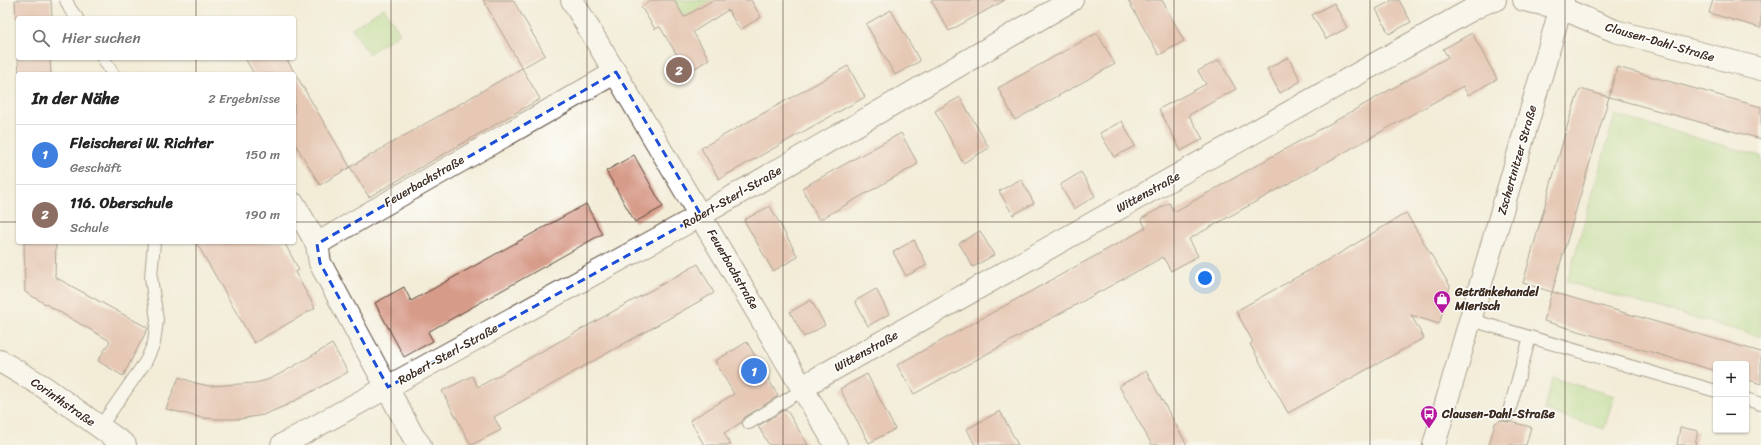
<!DOCTYPE html>
<html lang="de">
<meta charset="utf-8">
<style>
body{margin:0;font-family:Sriracha,sans-serif;background:#f6f6f6;color:#222}
.controls{position:absolute;right:12px;bottom:12px;display:grid;overflow:hidden;border-radius:4px;box-shadow:0 1px 3px #0004}
.controls button{width:36px;height:36px;display:grid;place-items:center;padding:0;border:0;border-bottom:1px solid #e0e0e0;background:#fff;color:#222;font:20px sans-serif}
.you{position:absolute;left:1205px;top:278px;width:14px;height:14px;margin:-10px;border:3px solid #fff;border-radius:50%;background:#1a73e8;box-shadow:0 0 0 6px #1a73e833}
.badge{display:grid;place-items:center;width:26px;height:26px;border-radius:50%;background:#d93025;color:#fff;font-size:13px;font-weight:700}
.pin{position:absolute;translate:-50% -50%;border:2px solid #fff;box-shadow:0 1px 4px #0006}
.list{margin:0;padding:0;list-style:none}
h2{display:flex;justify-content:space-between;align-items:center;height:52px;margin:0;padding:0 16px;font-size:17px}
h2 small{font-size:13px;font-weight:400;color:#767676}
.list li{display:grid;grid-template-columns:26px 1fr auto;gap:12px;align-items:center;box-sizing:border-box;height:60px;padding:0 16px;border-top:1px solid #e0e0e0}
.list b{display:block;font-size:15px;white-space:nowrap}
.list p{margin:0;font-size:13px;white-space:nowrap;color:#767676}
.list em{font-size:13px;font-style:normal;color:#767676}
.icon{flex:none;width:22px;height:22px;fill:none;stroke:currentColor;stroke-width:2;stroke-linecap:round;stroke-linejoin:round}
.map{position:relative;flex:none;width:1761px;height:445px;overflow:hidden}
.search{position:absolute;background:#fff;box-shadow:0 1px 3px #0004;left:16px;top:16px;width:280px;height:44px;display:flex;align-items:center;gap:10px;box-sizing:border-box;padding:0 14px;border-radius:4px;color:#767676;font-size:15px}
.panel{position:absolute;background:#fff;box-shadow:0 1px 3px #0004;left:16px;top:72px;width:280px;height:172px;border-radius:4px}
.map>svg:first-child{display:block}
.green{fill:#acd986;stroke:#748252}
.building{fill:#d79b89}
.lines{fill:none;stroke-linecap:round;stroke-linejoin:round}
.lane-casing{stroke:#57473a;stroke-width:14}
.street-casing{stroke:#57473a;stroke-width:24}
.lane{stroke:#fff;stroke-width:12}
.street{stroke:#fff;stroke-width:22}
.marked{fill:none;stroke:#1d4ed8;stroke-width:3;stroke-dasharray:8 5;stroke-linejoin:round}
.grid{fill:none;stroke:#3b2a1e;stroke-width:1;stroke-opacity:0.55}
.labels{text-anchor:middle;stroke-width:3;stroke-linejoin:round;paint-order:stroke}
.street-label{font-size:12px;fill:#3b2a1e;stroke:#fff}
.poi-label{font-size:12px;font-weight:bold;fill:#3b2a1e;stroke:#fff;text-anchor:start}
</style>
<div class="map">
<svg width="1761" height="445" viewBox="0 0 1761 445">
<rect width="100%" height="100%" fill="#fff"/>
<filter id="ink" filterUnits="userSpaceOnUse"><feTurbulence type="fractalNoise" baseFrequency=".025" numOctaves="2"/><feDisplacementMap in="SourceGraphic" scale="8" xChannelSelector="R" yChannelSelector="G"/><feConvolveMatrix kernelMatrix="1 2 1 2 8 2 1 2 1" color-interpolation-filters="sRGB"/></filter>
<filter id="wash" filterUnits="userSpaceOnUse"><feTurbulence type="fractalNoise" baseFrequency=".012" numOctaves="4" result="noise"/><feDisplacementMap in="SourceGraphic" scale="16" xChannelSelector="R" yChannelSelector="G"/><feGaussianBlur stdDeviation="0.9" result="paint"/><feColorMatrix in="noise" values="0 0 0 0 0 0 0 0 0 0 0 0 0 0 0 0 0 1.4 0 .05"/><feComposite in="paint" operator="in"/></filter>
<g filter="url(#wash)">
<rect width="100%" height="100%" fill="#f3edd8"/>
<g class="green">
<polygon points="674,0 713,0 684,17"/>
<polygon points="384,8 400,33 368,54 352,28"/>
<polygon points="1615,115 1761,156 1761,337 1567,282"/>
<polygon points="1553,378 1614,396 1604,429 1544,410"/>
</g>
<g id="blocks">
<g class="building">
<polygon points="15,0 51,0 52,18 16,18"/>
<polygon points="483,0 513,0 545,55 522,68"/>
<polygon points="651,0 674,0 684,17 713,0 751,0 761,17 740,30 728,10 693,32 709,59 688,73 660,27 655,29 641,7"/>
<polygon points="931,0 1005,0 949,31"/>
<polygon points="1128,0 1162,0 1184,41 1159,55"/>
<polygon points="1393,0 1399,0 1411,22 1389,34 1376,9"/>
<polygon points="1713,0 1761,0 1761,28 1709,13"/>
<polygon points="1334,3 1347,28 1326,39 1312,15"/>
<polygon points="891,10 920,61 895,75 866,24"/>
<polygon points="1097,33 1115,64 1015,120 998,88"/>
<polygon points="1472,33 1497,79 1468,95 1463,86 1189,239 1198,256 1171,271 1163,257 914,394 897,365 1146,228 1141,219 1169,203 1174,212 1448,57 1443,49"/>
<polygon points="1288,57 1301,81 1280,93 1267,69"/>
<polygon points="18,58 50,58 51,74 19,74"/>
<polygon points="245,58 286,58 350,167 320,185 294,142 294,74 254,74"/>
<polygon points="1219,60 1236,89 1189,115 1203,139 1181,151 1159,109 1206,84 1198,71"/>
<polygon points="848,66 865,97 719,179 701,148"/>
<polygon points="1617,67 1761,107 1761,139 1609,97"/>
<polygon points="522,68 540,99 369,197 350,167"/>
<polygon points="1580,89 1609,97 1552,292 1523,283 1569,120"/>
<polygon points="960,97 989,148 963,163 935,111"/>
<polygon points="1122,121 1135,146 1114,157 1100,133"/>
<polygon points="901,133 918,164 819,220 802,188"/>
<polygon points="634,155 663,207 635,222 606,171"/>
<polygon points="1081,172 1095,196 1074,209 1060,185"/>
<polygon points="1021,179 1034,203 1013,215 999,191"/>
<polygon points="586,204 602,234 428,332 433,341 404,357 375,303 404,287 411,301"/>
<polygon points="770,206 798,257 773,271 744,220"/>
<polygon points="1406,213 1450,286 1439,324 1411,315 1424,338 1288,413 1250,344 1253,342 1236,311 1342,252"/>
<polygon points="980,231 994,255 973,267 959,243"/>
<polygon points="914,240 927,265 906,276 893,252"/>
<polygon points="24,242 56,242 55,277 148,328 123,376 98,361 110,341 25,292"/>
<polygon points="196,242 284,242 299,270 295,272 315,308 254,343"/>
<polygon points="698,264 714,293 494,417 501,430 471,445 442,391 472,376 478,387"/>
<polygon points="876,289 889,314 868,326 855,301"/>
<polygon points="1552,292 1761,352 1761,384 1746,379 1746,364 1716,364 1716,371 1544,321"/>
<polygon points="811,300 825,325 804,337 790,312"/>
<polygon points="747,342 778,396 745,417 742,422 724,433 731,445 704,445 690,420 734,394 715,361"/>
<polygon points="332,344 348,372 287,405 263,415 240,419 217,419 203,418 166,409 179,377 195,383 210,386 255,383 267,380 280,374"/>
<polygon points="1146,371 1187,445 1152,445 1119,386"/>
<polygon points="867,374 895,429 869,443 840,389"/>
<polygon points="786,409 795,424 808,445 769,445 758,426"/>
<polygon points="1000,411 1018,445 975,445 967,429"/>
<polygon points="1502,420 1506,422 1511,422 1531,427 1526,445 1489,445 1495,423"/>
<polygon points="1680,427 1698,431 1695,445 1677,445"/>
</g>
</g>
</g>
<g filter="url(#ink)">
<use href="#blocks" fill-opacity="0" stroke="#57473a" stroke-width="1"/>
<g class="lines">
<defs>
<g id="lane">
<polyline points="66,0 70,9 77,18"/>
<polyline points="103,58 113,74"/>
<polyline points="1471,320 1716,391"/>
<polyline points="1746,399 1761,404"/>
<polyline points="1508,415 1530,337"/>
<polyline points="749,423 804,389"/>
<polyline points="100,427 146,361 154,343 157,320 151,277 154,242"/>
</g>
<g id="street">
<polyline points="572,0 836,445"/>
<polyline points="1524,0 1561,8 1615,31 1761,69"/>
<polyline points="294,204 317,244 320,263 413,436 420,445"/>
<polyline points="317,244 366,215 616,72"/>
<polyline points="0,361 44,387 125,445"/>
<polyline points="802,387 1462,15 1486,2 1495,0"/>
<polyline points="282,445 701,215 1072,0"/>
<polyline points="1434,445 1563,0"/>
</g>
</defs>
<use href="#lane" class="lane-casing"/>
<use href="#street" class="street-casing"/>
<use href="#lane" class="lane"/>
<use href="#street" class="street"/>
</g>
</g>
<path d="M0 0H1761V445H0ZM616,72l85,143 -313,172 -68,-124 -3,-19z" fill="#f3edd8" fill-opacity=".55" fill-rule="evenodd"/>
<path class="marked" d="M616,72l85,143 -313,172 -68,-124 -3,-19z"/>
<path class="grid" d="M196,0v18M391,0v445M587,0v445M783,0v445M978,0v445M1174,0v445M1370,0v445M1565,0v445M196,58v16M0,222h18M294,222h1467M196,242v203"/>
<defs>
<symbol id="shop-pin" viewBox="-11 -11 22 30"><path d="M0 17L-7.5 6A9.5 9.5 0 1 1 7.5 6Z" fill="#b5179e" stroke="#fff"/><path d="M-5-2.5h2.3a2.7 3.5 0 0 1 5.4 0H5L5.5 6h-11ZM-1.5-2.5h3a1.5 2.3 0 0 0-3 0Z" fill="#fff"/></symbol>
<symbol id="bus-pin" viewBox="-11 -11 22 30"><path d="M0 17L-7.5 6A9.5 9.5 0 1 1 7.5 6Z" fill="#b5179e" stroke="#fff"/><path d="M-5-6H5V4H4V6H2V4H-2V6H-4V4H-5ZM-3.5-4V0h7V-4ZM-3.5 1.2v1.5H-2V1.2ZM2 1.2v1.5H3.5V1.2Z" fill="#fff"/></symbol>
</defs>
<g fill-rule="evenodd">
<use href="#shop-pin" x="1432" y="289" width="20" height="27"/>
<use href="#bus-pin" x="1419" y="404" width="20" height="27"/>
</g>
<g class="labels">
<g class="street-label">
<text transform="translate(1660 42) rotate(16)" y="4">Clausen-Dahl-Straße</text>
<text transform="translate(1517 160) rotate(-74)" y="4">Zschertnitzer Straße</text>
<text transform="translate(424 181) rotate(-30)" y="4">Feuerbachstraße</text>
<text transform="translate(1148 192) rotate(-29)" y="4">Wittenstraße</text>
<text transform="translate(732 197) rotate(-30)" y="4">Robert-Sterl-Straße</text>
<text transform="translate(733 269) rotate(60)" y="4">Feuerbachstraße</text>
<text transform="translate(866 351) rotate(-29)" y="4">Wittenstraße</text>
<text transform="translate(448 354) rotate(-29)" y="4">Robert-Sterl-Straße</text>
<text transform="translate(63 402) rotate(35)" y="4">Corinthstraße</text>
</g>
<g class="poi-label">
<text x="1455" y="296">Getränkehandel<tspan x="1455" dy="14">Mierisch</tspan></text>
<text x="1442" y="418">Clausen-Dahl-Straße</text>
</g>
</g>
</svg>
<div class="controls">
<button>+</button>
<button>−</button>
</div>
<div class="you"></div>
<div class="pin badge" style="left:754px;top:371px;background:#3f7fe0">1</div>
<div class="pin badge" style="left:679px;top:70px;background:#8d6e63">2</div>
<div class="search"><svg class="icon" aria-label="search" viewBox="0 0 24 24"><circle cx="10" cy="10" r="6"/><path d="M15 15l6 6"/></svg>Hier suchen</div>
<section class="panel">
<h2>In der Nähe<small>2 Ergebnisse</small></h2>
<ul class="list">
<li><span class="badge" style="background:#3f7fe0">1</span><div><b>Fleischerei W. Richter</b><p>Geschäft</p></div><em>150 m</em></li>
<li><span class="badge" style="background:#8d6e63">2</span><div><b>116. Oberschule</b><p>Schule</p></div><em>190 m</em></li>
</ul>
</section>
</div>
